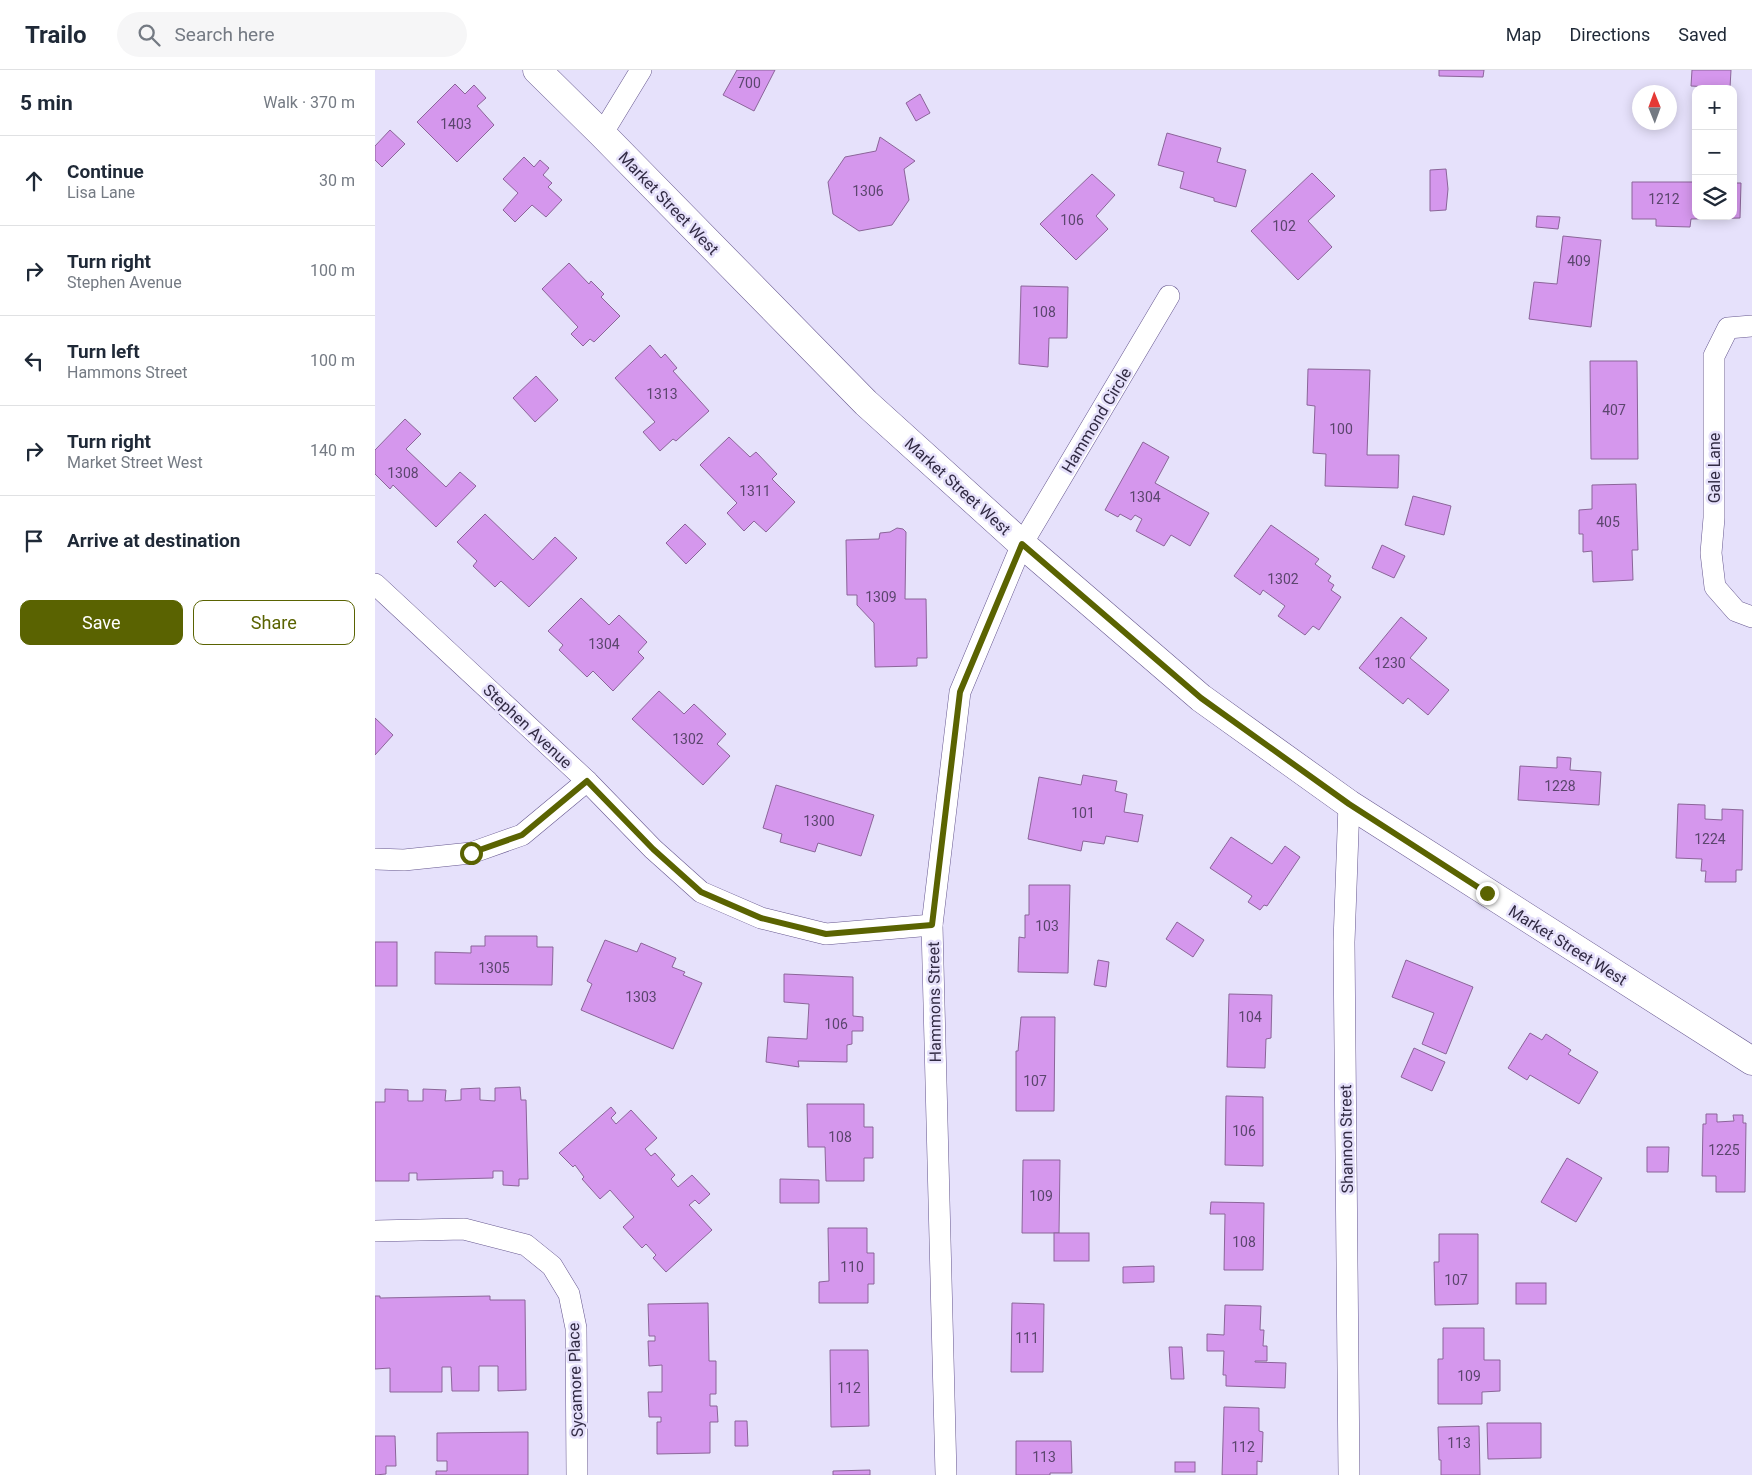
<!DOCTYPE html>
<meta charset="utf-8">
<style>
body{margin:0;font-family:Roboto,sans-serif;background:#f6f6f7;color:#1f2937}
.controls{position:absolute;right:15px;top:15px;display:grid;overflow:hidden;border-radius:10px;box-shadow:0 2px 12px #0003}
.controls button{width:45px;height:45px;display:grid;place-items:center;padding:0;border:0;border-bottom:1px solid #e0e1e3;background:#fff;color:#1f2937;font:25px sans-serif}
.compass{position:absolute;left:1257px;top:15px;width:45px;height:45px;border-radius:50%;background:#fff;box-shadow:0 2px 12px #0003;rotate:359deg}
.stop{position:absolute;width:15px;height:15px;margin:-11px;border:4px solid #5a6301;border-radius:50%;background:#fff}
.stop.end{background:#5a6301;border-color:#fff;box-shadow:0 1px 5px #0008}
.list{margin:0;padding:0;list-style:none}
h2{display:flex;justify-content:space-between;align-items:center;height:65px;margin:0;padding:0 20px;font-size:21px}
h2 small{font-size:16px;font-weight:400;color:#747a83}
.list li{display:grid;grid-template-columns:32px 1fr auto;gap:15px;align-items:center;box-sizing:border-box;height:90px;padding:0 20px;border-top:1px solid #e0e1e3}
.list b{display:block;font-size:19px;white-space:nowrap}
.list p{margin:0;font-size:16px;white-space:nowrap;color:#747a83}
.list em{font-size:16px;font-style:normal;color:#747a83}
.actions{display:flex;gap:10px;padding:15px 20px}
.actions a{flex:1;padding:11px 0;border:1px solid #5a6301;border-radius:10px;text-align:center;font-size:18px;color:#5a6301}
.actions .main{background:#5a6301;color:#fff}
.icon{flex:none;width:28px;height:28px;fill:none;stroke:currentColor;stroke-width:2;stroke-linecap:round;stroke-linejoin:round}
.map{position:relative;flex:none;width:1377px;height:1405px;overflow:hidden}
header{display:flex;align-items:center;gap:30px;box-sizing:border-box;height:70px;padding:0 25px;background:#fff;border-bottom:1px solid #e0e1e3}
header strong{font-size:24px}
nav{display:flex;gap:28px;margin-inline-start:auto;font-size:18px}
.search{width:350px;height:45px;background:#f6f6f7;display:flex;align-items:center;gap:12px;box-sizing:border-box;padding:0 18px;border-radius:28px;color:#747a83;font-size:19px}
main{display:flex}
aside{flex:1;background:#fff}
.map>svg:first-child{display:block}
.building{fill:#d597ed;stroke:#8b6599}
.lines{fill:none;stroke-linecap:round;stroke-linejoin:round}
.minor-casing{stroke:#66578f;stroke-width:22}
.secondary-casing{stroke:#66578f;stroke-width:29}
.minor{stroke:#fff;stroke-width:21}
.secondary{stroke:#fff;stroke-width:28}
.route{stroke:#5a6301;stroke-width:6}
.labels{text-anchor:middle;stroke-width:5;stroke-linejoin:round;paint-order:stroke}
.number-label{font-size:14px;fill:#5b466e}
.street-label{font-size:16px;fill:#322b44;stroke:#e6e1fb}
</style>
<header>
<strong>Trailo</strong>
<div class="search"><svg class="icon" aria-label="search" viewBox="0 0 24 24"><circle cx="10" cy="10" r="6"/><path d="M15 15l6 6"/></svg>Search here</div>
<nav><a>Map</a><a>Directions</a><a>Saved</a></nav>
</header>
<main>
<aside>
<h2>5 min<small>Walk · 370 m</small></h2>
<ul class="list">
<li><svg class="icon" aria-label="ahead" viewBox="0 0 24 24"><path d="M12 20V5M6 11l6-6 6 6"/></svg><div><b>Continue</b><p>Lisa Lane</p></div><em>30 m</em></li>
<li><svg class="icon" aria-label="right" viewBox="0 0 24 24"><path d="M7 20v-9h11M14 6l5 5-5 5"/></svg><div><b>Turn right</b><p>Stephen Avenue</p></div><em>100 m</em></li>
<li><svg class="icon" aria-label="left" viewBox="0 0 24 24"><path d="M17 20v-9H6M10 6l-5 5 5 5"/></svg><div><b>Turn left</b><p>Hammons Street</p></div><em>100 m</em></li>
<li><svg class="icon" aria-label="right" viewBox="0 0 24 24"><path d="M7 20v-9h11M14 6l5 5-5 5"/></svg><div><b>Turn right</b><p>Market Street West</p></div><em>140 m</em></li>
<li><svg class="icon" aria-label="arrive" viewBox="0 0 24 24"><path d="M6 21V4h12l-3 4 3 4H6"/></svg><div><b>Arrive at destination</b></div></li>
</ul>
<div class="actions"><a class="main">Save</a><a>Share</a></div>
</aside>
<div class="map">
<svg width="1377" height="1405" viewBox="0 0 1377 1405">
<rect width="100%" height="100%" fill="#e6e1fb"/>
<g class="building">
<polygon points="362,0 400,0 379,41 348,25"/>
<polygon points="1064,0 1109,0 1108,7 1064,6"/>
<polygon points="1317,0 1356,0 1355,18 1316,16"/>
<polygon points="80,14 90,24 99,15 111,28 102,36 119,55 82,92 42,52"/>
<polygon points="545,24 555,43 541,51 531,33"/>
<polygon points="15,60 30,74 7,97 0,90 0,76"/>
<polygon points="792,63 846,78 842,92 871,100 861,137 839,131 839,128 805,118 809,102 783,95"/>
<polygon points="505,67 540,91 529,99 534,130 517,155 484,161 458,144 453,112 470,87 501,81"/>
<polygon points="149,87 159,97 165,90 174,98 168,105 177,113 173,117 187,130 171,147 157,135 140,152 128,140 143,123 128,109"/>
<polygon points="1071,99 1073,119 1071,140 1055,141 1055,100"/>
<polygon points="937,103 960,126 933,151 957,177 923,210 876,161"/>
<polygon points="717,104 740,125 721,146 733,159 701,190 665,154"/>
<polygon points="1257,112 1321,112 1321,146 1358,146 1358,113 1366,113 1365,148 1316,149 1315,157 1281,156 1281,149 1257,149"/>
<polygon points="1162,146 1185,147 1183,159 1161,157"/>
<polygon points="1188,166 1226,170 1216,257 1154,249 1159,212 1182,214"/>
<polygon points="194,193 214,214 216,211 229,224 226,227 245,246 219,272 215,269 208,276 196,264 203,257 167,219"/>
<polygon points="646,216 693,217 692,268 674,268 673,297 644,294"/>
<polygon points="275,275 286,288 290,284 302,298 298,301 334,341 301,371 298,369 285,381 268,362 280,352 240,308"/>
<polygon points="1215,291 1262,291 1263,389 1216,389"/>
<polygon points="933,299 995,300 992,385 1024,385 1023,418 950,416 951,384 938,383 940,336 932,335"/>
<polygon points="161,306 183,330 160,352 138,328"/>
<polygon points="30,349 46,364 31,379 71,417 85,402 101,416 61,457 18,415 15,419 0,404 0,380"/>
<polygon points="354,367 375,387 381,382 402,404 397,409 420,432 391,462 379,451 369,461 352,443 362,433 325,395"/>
<polygon points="768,372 794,387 780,413 834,443 815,476 796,465 789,476 761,461 767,449 760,445 756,450 745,444 743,447 730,440"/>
<polygon points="1261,414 1263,480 1257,480 1258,510 1218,512 1217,481 1208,482 1208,464 1204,464 1204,440 1217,439 1217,415"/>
<polygon points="1038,426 1076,436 1069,465 1030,455"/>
<polygon points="110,444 158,490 180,467 202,488 154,537 126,511 120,517 98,496 102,491 82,472"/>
<polygon points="310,454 331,474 311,494 291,473"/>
<polygon points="896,455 944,489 940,494 956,506 953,511 959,515 956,520 966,527 944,560 938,556 930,565 903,546 910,536 888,520 885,525 859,506"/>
<polygon points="522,458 528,459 531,462 530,529 551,529 552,588 542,588 542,596 500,597 499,553 482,535 482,525 472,525 471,470 504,469 505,463 515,462"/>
<polygon points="1007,475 1030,486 1019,508 997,498"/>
<polygon points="206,528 234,555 244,545 272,572 263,582 269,588 238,621 218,601 212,607 184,580 188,575 173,561"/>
<polygon points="1026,547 1052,568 1035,588 1074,620 1053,645 1033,628 1028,634 984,598"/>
<polygon points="284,621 309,644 319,634 351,664 342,674 355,686 328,715 257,649"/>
<polygon points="0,648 18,665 0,685"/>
<polygon points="1182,687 1196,688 1195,700 1226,702 1224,735 1143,730 1145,696 1182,698"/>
<polygon points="708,705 742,711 740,721 752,724 749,742 768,745 763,772 731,766 729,774 708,771 706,781 653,769 664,707 706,715"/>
<polygon points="401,715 499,745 486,786 443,773 440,782 405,772 407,764 388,758"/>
<polygon points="1303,734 1330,735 1330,749 1347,750 1347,739 1368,740 1367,800 1361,800 1361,812 1330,812 1331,801 1326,801 1327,789 1301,788"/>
<polygon points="856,767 897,794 910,776 925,787 892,836 889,835 885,840 873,832 877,826 835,798"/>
<polygon points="654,815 695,815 693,903 643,902 644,867 650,868 650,845 654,845"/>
<polygon points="802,852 829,870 818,887 791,869"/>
<polygon points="110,866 162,866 162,877 178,877 177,915 60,914 60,882 96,883 96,876 110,876"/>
<polygon points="230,870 262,882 266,873 301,888 297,897 310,902 308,905 327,913 298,979 206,940 217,914 212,911"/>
<rect x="0" y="872" width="22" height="44"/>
<polygon points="723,890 734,892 731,917 719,915"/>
<polygon points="1031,890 1098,917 1071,984 1047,974 1059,943 1017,927"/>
<polygon points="409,904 478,907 478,946 488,947 488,961 477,961 477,974 472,975 472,992 423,991 424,997 391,992 393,967 432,969 434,934 409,932"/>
<polygon points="854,924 897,925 896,968 891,969 890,998 852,997"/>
<polygon points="646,947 680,947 679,1041 641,1041 641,981 643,981"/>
<polygon points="1155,963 1167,970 1171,964 1196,980 1193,984 1223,1002 1204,1034 1155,1005 1152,1010 1133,998"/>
<polygon points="1039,978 1070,992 1057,1021 1026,1007"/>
<polygon points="145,1017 146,1030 151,1030 153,1109 144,1109 144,1116 128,1115 128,1101 118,1101 118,1108 42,1110 42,1103 34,1103 34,1111 0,1111 0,1032 10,1032 10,1019 33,1020 33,1031 48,1031 48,1019 71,1020 70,1031 86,1030 86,1019 105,1018 105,1030 120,1031 120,1018"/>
<polygon points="851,1026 888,1027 888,1096 850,1095"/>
<polygon points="432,1034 489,1034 489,1057 498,1057 498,1088 489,1088 489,1111 451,1111 450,1077 433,1077"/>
<polygon points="236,1037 241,1043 236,1048 241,1054 256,1040 282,1068 270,1079 276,1086 280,1083 300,1105 296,1109 303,1117 317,1105 335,1124 324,1134 320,1130 314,1135 337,1160 291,1202 278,1188 281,1185 271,1174 267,1178 248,1157 259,1147 235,1120 225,1129 207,1109 209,1107 200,1095 198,1097 184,1083"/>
<polygon points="1331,1044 1342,1044 1342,1052 1359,1051 1358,1045 1368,1045 1368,1053 1371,1053 1370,1122 1341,1122 1341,1106 1327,1106 1328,1054 1331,1054"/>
<polygon points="1272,1077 1294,1077 1293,1102 1272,1102"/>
<polygon points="1192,1088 1227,1108 1201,1152 1166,1132"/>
<polygon points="648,1090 685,1090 684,1163 647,1163"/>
<polygon points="405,1109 444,1110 444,1133 405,1133"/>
<polygon points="836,1132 889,1133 888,1200 849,1200 850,1144 835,1144"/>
<polygon points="453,1158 492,1158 492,1183 499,1183 499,1214 493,1214 493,1233 444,1233 444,1212 454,1211"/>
<rect x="679" y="1163" width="35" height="28"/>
<polygon points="1064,1164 1103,1164 1103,1234 1060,1235 1059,1192 1064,1192"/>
<polygon points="779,1196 779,1212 748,1213 748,1197"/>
<rect x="1141" y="1213" width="30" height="21"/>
<polygon points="0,1226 5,1226 5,1228 115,1226 115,1230 150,1230 151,1320 123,1321 123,1296 104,1296 104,1321 77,1321 76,1297 67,1297 67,1322 15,1322 15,1298 0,1299"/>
<polygon points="333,1233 334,1291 341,1291 341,1324 335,1324 335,1336 342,1336 343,1352 335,1352 335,1383 282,1384 282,1352 286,1352 286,1347 274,1347 273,1322 287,1322 287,1295 274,1296 273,1271 280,1271 280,1266 274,1266 273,1234"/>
<polygon points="637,1233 669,1234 668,1302 636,1302"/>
<polygon points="850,1235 886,1236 885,1260 889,1260 888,1276 892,1276 892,1291 880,1291 880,1292 911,1293 910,1318 851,1316 851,1305 848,1305 849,1281 832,1281 832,1264 849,1265"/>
<polygon points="1068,1258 1109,1258 1109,1290 1125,1290 1125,1321 1107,1322 1107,1334 1063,1334 1063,1289 1068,1289"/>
<polygon points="794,1277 807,1277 809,1309 796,1309"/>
<polygon points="455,1280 493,1280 494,1356 456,1357"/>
<polygon points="849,1337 884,1338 884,1361 888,1362 887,1392 882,1391 882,1405 847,1405"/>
<polygon points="360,1351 372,1351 373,1376 360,1376"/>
<polygon points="1112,1353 1166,1353 1166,1388 1113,1389"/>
<polygon points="1104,1356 1105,1405 1066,1405 1066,1390 1064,1390 1063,1357"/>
<polygon points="153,1362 153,1405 61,1405 61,1401 72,1401 72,1391 62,1391 62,1363"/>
<polygon points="0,1366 20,1366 21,1396 11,1396 11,1404 0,1405"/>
<polygon points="641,1371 696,1371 697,1403 675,1403 675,1405 641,1405"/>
<rect x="800" y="1392" width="20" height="10"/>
<polygon points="495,1400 495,1405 458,1405 458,1401"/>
</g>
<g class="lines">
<defs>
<g id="minor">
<polyline points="227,64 266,0"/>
<polyline points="1377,256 1353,258 1339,286 1339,448 1336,483 1340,517 1361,541 1377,547"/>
<polyline points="0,514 212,711 278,779 326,822 386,848 451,864 557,855"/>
<polyline points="974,734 969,872 974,1405"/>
<polyline points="0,789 29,790 96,783 147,765 212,711"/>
<polyline points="0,1161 89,1159 151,1175 177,1196 194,1224 201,1258 202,1405"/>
<polyline points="571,1405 557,855 585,622 647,474 794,226"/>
</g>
<polyline id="secondary" points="162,0 227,64 491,333 647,474 826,628 974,734 1377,991"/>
</defs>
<use href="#minor" class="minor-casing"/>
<use href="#secondary" class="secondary-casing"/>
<use href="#minor" class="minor"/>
<use href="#secondary" class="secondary"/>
</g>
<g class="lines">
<polyline class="route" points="96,783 147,765 212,711 278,779 326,822 386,848 451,864 557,855 585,622 647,474 826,628 974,734 1112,823"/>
</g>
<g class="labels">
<g class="number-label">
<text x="374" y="18">700</text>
<text x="81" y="59">1403</text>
<text x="493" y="126">1306</text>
<text x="1289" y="134">1212</text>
<text x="697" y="155">106</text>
<text x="909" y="161">102</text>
<text x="1204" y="196">409</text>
<text x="669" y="247">108</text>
<text x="287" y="329">1313</text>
<text x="1239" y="345">407</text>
<text x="966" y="364">100</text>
<text x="28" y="408">1308</text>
<text x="380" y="426">1311</text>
<text x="770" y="432">1304</text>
<text x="1233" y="457">405</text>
<text x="908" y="514">1302</text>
<text x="506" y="532">1309</text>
<text x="229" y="579">1304</text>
<text x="1015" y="598">1230</text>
<text x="313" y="674">1302</text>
<text x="1185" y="721">1228</text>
<text x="708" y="748">101</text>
<text x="444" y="756">1300</text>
<text x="1335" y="774">1224</text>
<text x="672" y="861">103</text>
<text x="119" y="903">1305</text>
<text x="266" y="932">1303</text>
<text x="875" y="952">104</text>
<text x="461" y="959">106</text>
<text x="660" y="1016">107</text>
<text x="869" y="1066">106</text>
<text x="465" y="1072">108</text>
<text x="1349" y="1085">1225</text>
<text x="666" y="1131">109</text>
<text x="869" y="1177">108</text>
<text x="477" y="1202">110</text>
<text x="1081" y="1215">107</text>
<text x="652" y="1273">111</text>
<text x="1094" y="1311">109</text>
<text x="474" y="1323">112</text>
<text x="1084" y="1378">113</text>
<text x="868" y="1382">112</text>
<text x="669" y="1392">113</text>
</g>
<g class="street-label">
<text transform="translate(294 133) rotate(46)" y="6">Market Street West</text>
<text transform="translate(721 350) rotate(-59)" y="6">Hammond Circle</text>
<text transform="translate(1339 398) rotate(-90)" y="6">Gale Lane</text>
<text transform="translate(583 416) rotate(42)" y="6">Market Street West</text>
<text transform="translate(153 656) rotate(43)" y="6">Stephen Avenue</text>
<text transform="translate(1193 875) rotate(32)" y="6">Market Street West</text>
<text transform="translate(559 932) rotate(-91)" y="6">Hammons Street</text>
<text transform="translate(971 1069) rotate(-91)" y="6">Shannon Street</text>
<text transform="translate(200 1310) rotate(-92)" y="6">Sycamore Place</text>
</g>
</g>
</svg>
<div class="controls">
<button>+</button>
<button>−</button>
<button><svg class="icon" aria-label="layers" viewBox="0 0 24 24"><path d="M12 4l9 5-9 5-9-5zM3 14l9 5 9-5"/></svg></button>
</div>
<svg class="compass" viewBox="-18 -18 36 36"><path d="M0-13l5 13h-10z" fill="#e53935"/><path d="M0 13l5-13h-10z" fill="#747a83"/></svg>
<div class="stop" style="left:96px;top:783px"></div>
<div class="stop end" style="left:1112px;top:823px"></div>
</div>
</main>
